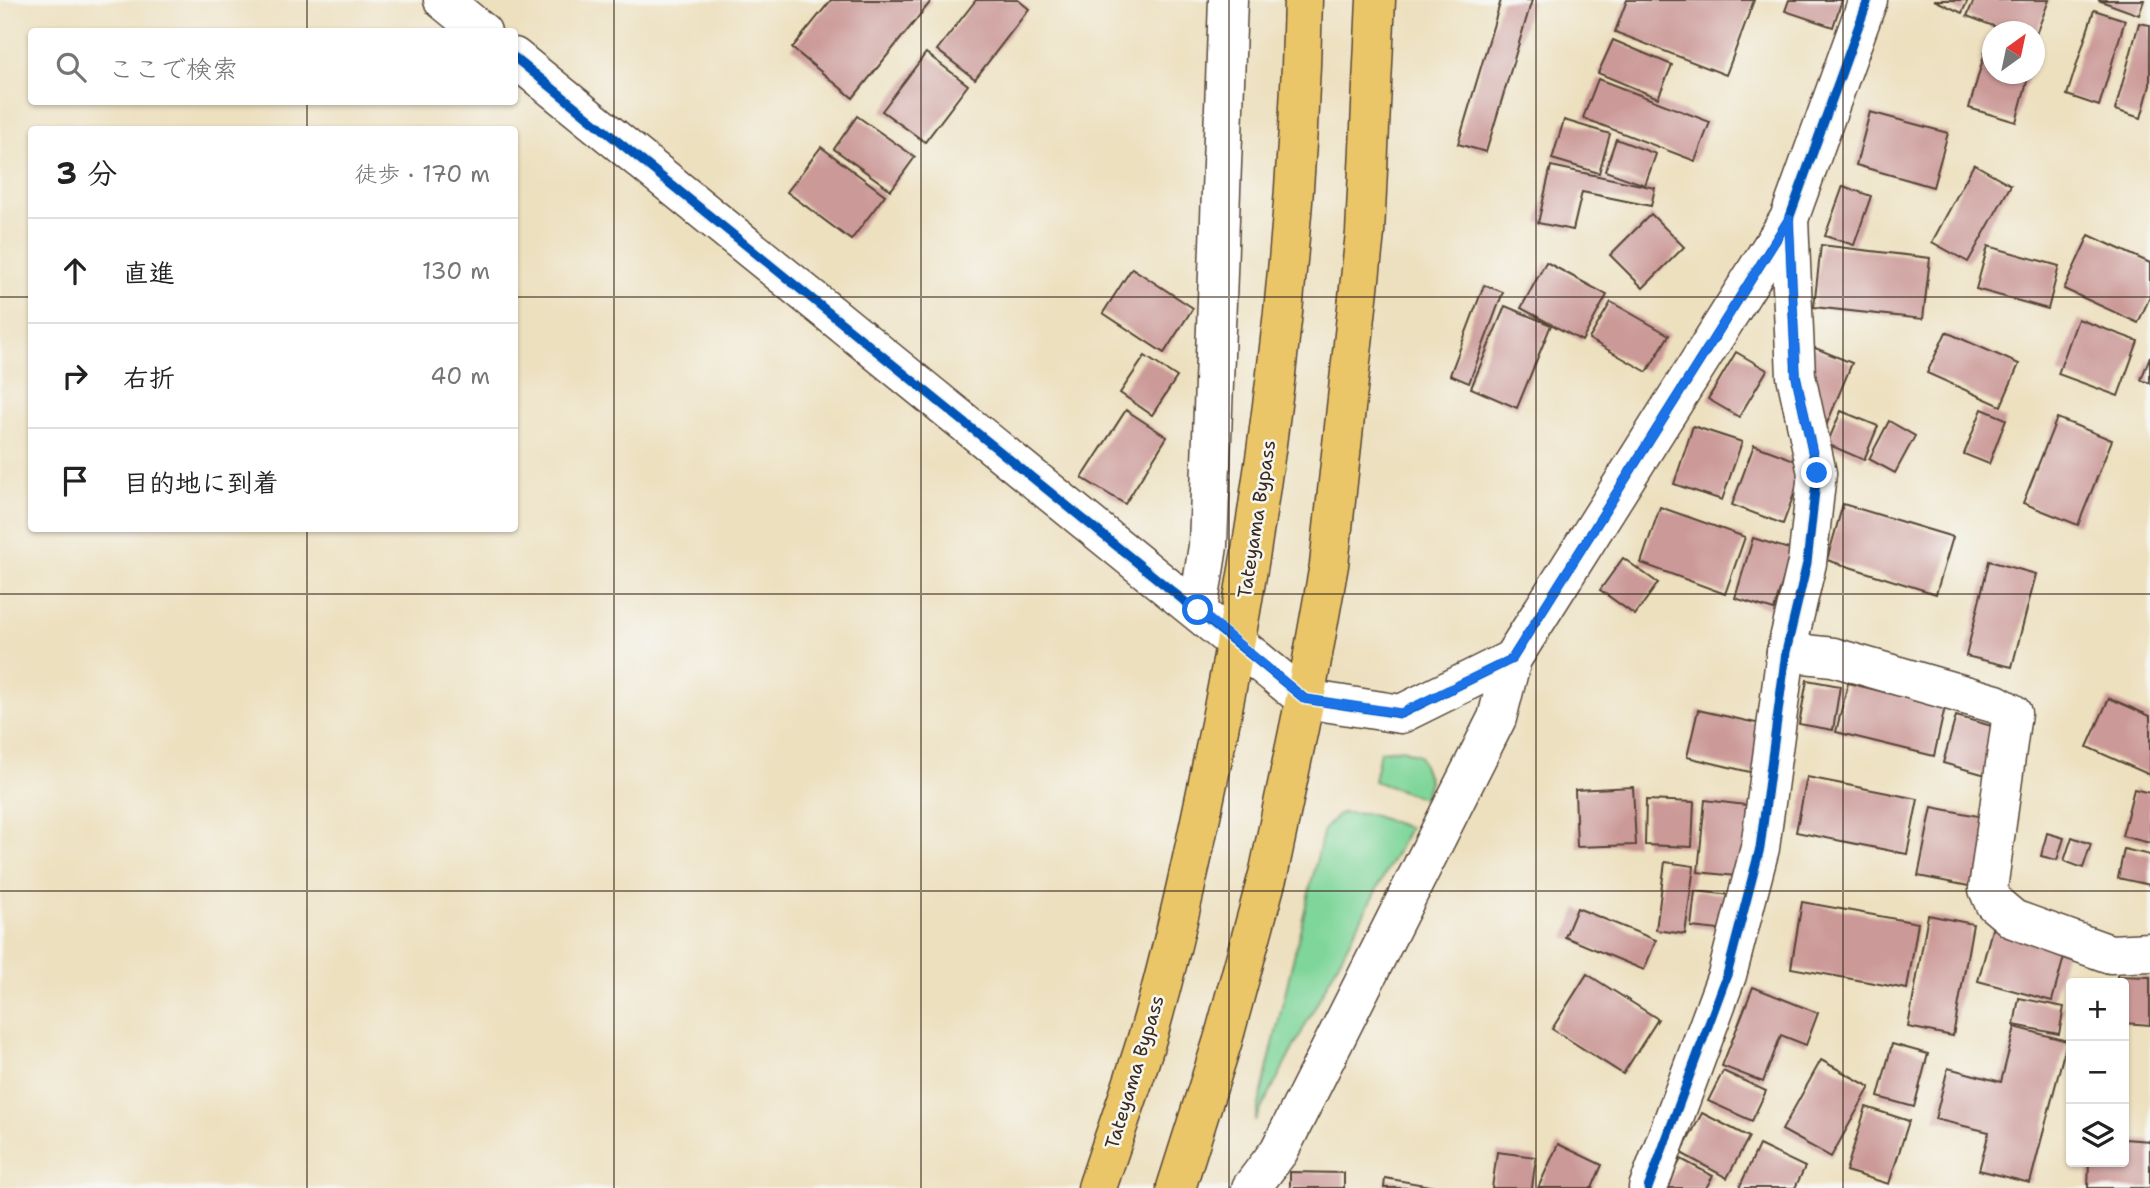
<!DOCTYPE html>
<html lang="ja">
<meta charset="utf-8">
<style>
body{margin:0;font-family:"Shantell Sans","Klee One",sans-serif;background:#f2f2f2;color:#222}
.controls{position:absolute;right:21px;bottom:21px;display:grid;overflow:hidden;border-radius:7px;box-shadow:0 2px 5px #0004}
.controls button{width:63px;height:63px;display:grid;place-items:center;padding:0;border:0;border-bottom:2px solid #e0e0e0;background:#fff;color:#222;font:35px sans-serif}
.compass{position:absolute;left:1982px;top:21px;width:63px;height:63px;border-radius:50%;background:#fff;box-shadow:0 2px 5px #0004;rotate:33deg}
.stop{position:absolute;width:21px;height:21px;margin:-16px;border:5px solid #1a73e8;border-radius:50%;background:#fff}
.stop.end{background:#1a73e8;border-color:#fff;box-shadow:0 2px 7px #0008}
.list{margin:0;padding:0;list-style:none}
h2{display:flex;justify-content:space-between;align-items:center;height:91px;margin:0;padding:0 28px;font-size:30px}
h2 small{font-size:23px;font-weight:400;color:#767676}
.list li{display:grid;grid-template-columns:46px 1fr auto;gap:21px;align-items:center;box-sizing:border-box;height:105px;padding:0 28px;border-top:2px solid #e0e0e0}
.list b{display:block;font-size:26px;white-space:nowrap}
.list em{font-size:23px;font-style:normal;color:#767676}
.icon{flex:none;width:38px;height:38px;fill:none;stroke:currentColor;stroke-width:2;stroke-linecap:round;stroke-linejoin:round}
.map{position:relative;flex:none;width:2150px;height:1188px;overflow:hidden}
.search{position:absolute;background:#fff;box-shadow:0 2px 5px #0004;left:28px;top:28px;width:490px;height:77px;display:flex;align-items:center;gap:18px;box-sizing:border-box;padding:0 24px;border-radius:7px;color:#767676;font-size:26px}
.panel{position:absolute;background:#fff;box-shadow:0 2px 5px #0004;left:28px;top:126px;width:490px;height:406px;border-radius:7px}
.map>svg:first-child{display:block}
.green{fill:#7fd69a;stroke:#5d805c;stroke-width:2}
.building{fill:#cb9997}
.lines{fill:none;stroke-linecap:round;stroke-linejoin:round}
.minor-casing{stroke:#564536;stroke-width:41}
.trunk-casing{stroke:#564536;stroke-width:41}
.minor{stroke:#fff;stroke-width:38}
.trunk{stroke:#ebc669;stroke-width:38}
.cycleway-casing{stroke:#f6f6f2;stroke-width:13}
.cycleway{stroke:#0057b8;stroke-width:9}
.route{stroke:#1a73e8;stroke-width:9}
.grid{fill:none;stroke:#3b2a1e;stroke-width:2;stroke-opacity:0.55}
.labels{text-anchor:middle;stroke-width:5;stroke-linejoin:round;paint-order:stroke}
.street-label{font-size:19px;fill:#3b2a1e;stroke:#f6f6f2}
</style>
<div class="map">
<svg width="2150" height="1188" viewBox="0 0 2150 1188">
<rect width="100%" height="100%" fill="#f6f6f2"/>
<filter id="ink" filterUnits="userSpaceOnUse"><feTurbulence type="fractalNoise" baseFrequency=".0143" numOctaves="2"/><feDisplacementMap in="SourceGraphic" scale="14" xChannelSelector="R" yChannelSelector="G"/><feConvolveMatrix kernelMatrix="1 2 1 2 8 2 1 2 1" color-interpolation-filters="sRGB"/></filter>
<filter id="wash" filterUnits="userSpaceOnUse"><feTurbulence type="fractalNoise" baseFrequency=".00686" numOctaves="4" result="noise"/><feDisplacementMap in="SourceGraphic" scale="28" xChannelSelector="R" yChannelSelector="G"/><feGaussianBlur stdDeviation="1.57" result="paint"/><feColorMatrix in="noise" values="0 0 0 0 0 0 0 0 0 0 0 0 0 0 0 0 0 1.4 0 .05"/><feComposite in="paint" operator="in"/></filter>
<g filter="url(#wash)">
<rect width="100%" height="100%" fill="#ede0bf"/>
<g class="green">
<polygon points="1402,749 1419,755 1429,781 1423,798 1374,781 1380,751"/>
<polygon points="1340,813 1369,814 1409,828 1255,1121 1324,829"/>
</g>
<g id="blocks">
<g class="building">
<polygon points="831,0 932,0 853,98 792,48"/>
<polygon points="976,0 1018,0 1029,9 975,79 937,50"/>
<polygon points="1501,0 1532,0 1486,152 1458,144"/>
<polygon points="1627,0 1754,0 1726,75 1615,32"/>
<polygon points="1789,0 1842,0 1833,27 1785,11"/>
<polygon points="1934,0 1968,0 1962,13"/>
<polygon points="1974,0 2049,0 2035,37 2035,32 2009,32 1967,16"/>
<polygon points="2098,0 2144,0 2139,15"/>
<polygon points="2094,10 2125,20 2099,106 2067,95"/>
<polygon points="2139,23 2150,25 2150,85 2141,118 2115,110"/>
<polygon points="1989,38 1993,39 1993,74 2029,74 2016,122 1969,108"/>
<polygon points="1613,40 1672,65 1658,98 1598,73"/>
<polygon points="926,53 968,85 925,142 882,111"/>
<polygon points="1598,79 1710,122 1695,161 1583,118"/>
<polygon points="1870,112 1948,133 1933,187 1856,165"/>
<polygon points="857,116 915,157 891,190 834,149"/>
<polygon points="1564,120 1610,134 1599,173 1552,159"/>
<polygon points="1616,139 1656,154 1645,185 1605,171"/>
<polygon points="821,147 885,195 851,240 787,192"/>
<polygon points="1974,164 2011,185 1968,262 1932,242"/>
<polygon points="1551,166 1655,188 1651,206 1582,192 1573,230 1538,223"/>
<polygon points="1843,186 1871,196 1854,245 1825,236"/>
<polygon points="1651,214 1684,247 1643,288 1610,255"/>
<polygon points="2089,235 2150,263 2150,297 2138,323 2064,289"/>
<polygon points="1821,245 1930,258 1923,319 1814,307"/>
<polygon points="1988,246 2059,266 2048,309 1976,289"/>
<polygon points="1546,262 1607,295 1582,341 1521,308"/>
<polygon points="1132,268 1193,308 1164,353 1103,313"/>
<polygon points="1484,285 1503,292 1469,383 1450,375"/>
<polygon points="1611,302 1669,335 1647,372 1589,339"/>
<polygon points="1505,306 1551,325 1517,408 1471,388"/>
<polygon points="2078,319 2138,341 2118,396 2058,374"/>
<polygon points="1946,332 2019,364 2001,406 1927,373"/>
<polygon points="1803,343 1852,363 1826,426"/>
<polygon points="1736,352 1767,370 1739,417 1708,399"/>
<polygon points="1145,356 1177,377 1152,415 1120,393"/>
<polygon points="2150,356 2150,383 2141,380"/>
<polygon points="1982,409 2006,419 1989,464 1964,454"/>
<polygon points="1126,410 1167,437 1125,504 1082,478"/>
<polygon points="1841,411 1878,426 1864,460 1827,444"/>
<polygon points="2057,418 2112,440 2078,525 2023,503"/>
<polygon points="1889,421 1915,436 1895,473 1869,459"/>
<polygon points="1693,426 1742,442 1722,500 1674,484"/>
<polygon points="1754,445 1805,464 1783,524 1732,505"/>
<polygon points="1843,504 1953,537 1936,594 1827,560"/>
<polygon points="1660,507 1745,537 1725,594 1641,563"/>
<polygon points="1753,538 1792,550 1774,610 1735,598"/>
<polygon points="1623,558 1658,583 1635,615 1600,590"/>
<polygon points="1989,561 2036,574 2012,667 1966,656"/>
<polygon points="1807,680 1840,686 1833,730 1799,724"/>
<polygon points="1848,683 1945,707 1934,756 1836,732"/>
<polygon points="2109,698 2150,716 2150,775 2087,747"/>
<polygon points="1698,710 1765,725 1754,773 1687,757"/>
<polygon points="1956,716 2006,730 1993,777 1943,763"/>
<polygon points="1807,777 1918,799 1907,854 1796,832"/>
<polygon points="1633,787 1636,845 1577,847 1575,790"/>
<polygon points="2134,789 2150,793 2150,843 2122,836"/>
<polygon points="1646,800 1694,802 1692,847 1645,845"/>
<polygon points="1705,800 1754,806 1746,877 1698,872"/>
<polygon points="1932,807 1993,819 1979,888 1918,876"/>
<polygon points="2047,833 2064,838 2057,860 2041,856"/>
<polygon points="2072,837 2091,844 2083,868 2064,861"/>
<polygon points="2124,849 2150,855 2150,885 2118,878"/>
<polygon points="1665,862 1694,866 1685,934 1656,930"/>
<polygon points="1695,891 1732,895 1728,931 1691,927"/>
<polygon points="1802,902 1918,923 1907,989 1791,968"/>
<polygon points="1577,908 1656,940 1644,970 1565,937"/>
<polygon points="1928,915 1973,924 1953,1036 1908,1027"/>
<polygon points="1994,922 2068,942 2052,1001 1978,981"/>
<polygon points="1587,974 1658,1019 1623,1074 1552,1029"/>
<polygon points="2117,976 2150,977 2150,1025 2124,1023 2124,983 2117,983"/>
<polygon points="1753,987 1818,1013 1806,1045 1781,1035 1763,1082 1722,1066"/>
<polygon points="2019,998 2064,1007 2059,1034 2014,1025"/>
<polygon points="2015,1027 2067,1041 2030,1183 1979,1170 1989,1132 1935,1119 1948,1068 2001,1082"/>
<polygon points="1892,1044 1928,1054 1914,1107 1878,1097"/>
<polygon points="1821,1060 1870,1087 1831,1157 1782,1130"/>
<polygon points="1723,1071 1766,1091 1752,1121 1708,1101"/>
<polygon points="1866,1107 1909,1121 1889,1184 1846,1171"/>
<polygon points="1702,1113 1749,1137 1727,1178 1681,1153"/>
<polygon points="2124,1139 2150,1141 2150,1188 2088,1188 2089,1162 2124,1162"/>
<polygon points="1558,1144 1602,1165 1592,1188 1538,1188"/>
<polygon points="1759,1145 1805,1167 1795,1188 1739,1188"/>
<polygon points="1497,1152 1536,1157 1532,1188 1492,1188"/>
<polygon points="1681,1159 1713,1176 1706,1188 1665,1188"/>
<polygon points="1290,1172 1344,1173 1344,1188 1290,1188"/>
<polygon points="1385,1178 1436,1187 1436,1188 1384,1188"/>
</g>
</g>
</g>
<g filter="url(#ink)">
<use href="#blocks" fill-opacity="0" stroke="#564536" stroke-width="2"/>
<g class="lines">
<defs>
<g id="minor">
<polyline points="443,0 482,32"/>
<polyline points="514,57 1305,699 1401,714 1512,659 1789,219 1868,0"/>
<polyline points="1198,610 1208,546 1228,0"/>
<polyline points="1786,652 1833,657 1996,704 2012,713 1988,889 1994,903 2013,919 2110,954 2150,952"/>
<polyline points="1251,1188 1279,1151 1497,718 1512,659"/>
<polyline points="1648,1188 1727,975 1760,848 1786,652 1807,563 1817,473 1796,376 1789,219"/>
</g>
<g id="trunk">
<path d="M1097,1188c17,-52 36,-103 52,-156 29,-101 50,-205 71,-308 47,-238 78,-481 83,-724"/>
<polyline points="1176,1188 1223,1040 1269,871 1305,699 1329,565 1365,233 1376,0"/>
</g>
</defs>
<use href="#minor" class="minor-casing"/>
<use href="#trunk" class="trunk-casing"/>
<use href="#minor" class="minor"/>
<use href="#trunk" class="trunk"/>
<defs>
<g id="cycleway">
<polyline points="514,57 1305,699 1401,714 1512,659 1789,219 1868,0"/>
<polyline points="1648,1188 1727,975 1760,848 1786,652 1807,563 1817,473 1796,376 1789,219"/>
</g>
</defs>
<use href="#cycleway" class="cycleway-casing"/>
<use href="#cycleway" class="cycleway"/>
</g>
</g>
<g class="lines" filter="url(#ink)">
<polyline class="route" points="1198,610 1305,699 1401,713 1512,659 1789,219 1796,376 1817,473"/>
</g>
<path class="grid" d="M307,0v32M614,0v1188M921,0v1188M1229,0v1188M1536,0v1188M1843,0v1188M307,102v28M0,297h32M514,297h1636M307,528v660M0,594h2150M0,891h2150"/>
<g class="labels">
<g class="street-label">
<text transform="translate(1256 519) rotate(-81)" y="7">Tateyama Bypass</text>
<text transform="translate(1134 1072) rotate(-73)" y="7">Tateyama Bypass</text>
</g>
</g>
</svg>
<div class="controls">
<button>+</button>
<button>−</button>
<button><svg class="icon" aria-label="layers" viewBox="0 0 24 24"><path d="M12 4l9 5-9 5-9-5zM3 14l9 5 9-5"/></svg></button>
</div>
<svg class="compass" viewBox="-18 -18 36 36"><path d="M0-13l5 13h-10z" fill="#e53935"/><path d="M0 13l5-13h-10z" fill="#767676"/></svg>
<div class="stop" style="left:1198px;top:610px"></div>
<div class="stop end" style="left:1817px;top:473px"></div>
<div class="search"><svg class="icon" aria-label="search" viewBox="0 0 24 24"><circle cx="10" cy="10" r="6"/><path d="M15 15l6 6"/></svg>ここで検索</div>
<section class="panel">
<h2>3 分<small>徒歩 · 170 m</small></h2>
<ul class="list">
<li><svg class="icon" aria-label="ahead" viewBox="0 0 24 24"><path d="M12 20V5M6 11l6-6 6 6"/></svg><div><b>直進</b></div><em>130 m</em></li>
<li><svg class="icon" aria-label="right" viewBox="0 0 24 24"><path d="M7 20v-9h11M14 6l5 5-5 5"/></svg><div><b>右折</b></div><em>40 m</em></li>
<li><svg class="icon" aria-label="arrive" viewBox="0 0 24 24"><path d="M6 21V4h12l-3 4 3 4H6"/></svg><div><b>目的地に到着</b></div></li>
</ul>
</section>
</div>
